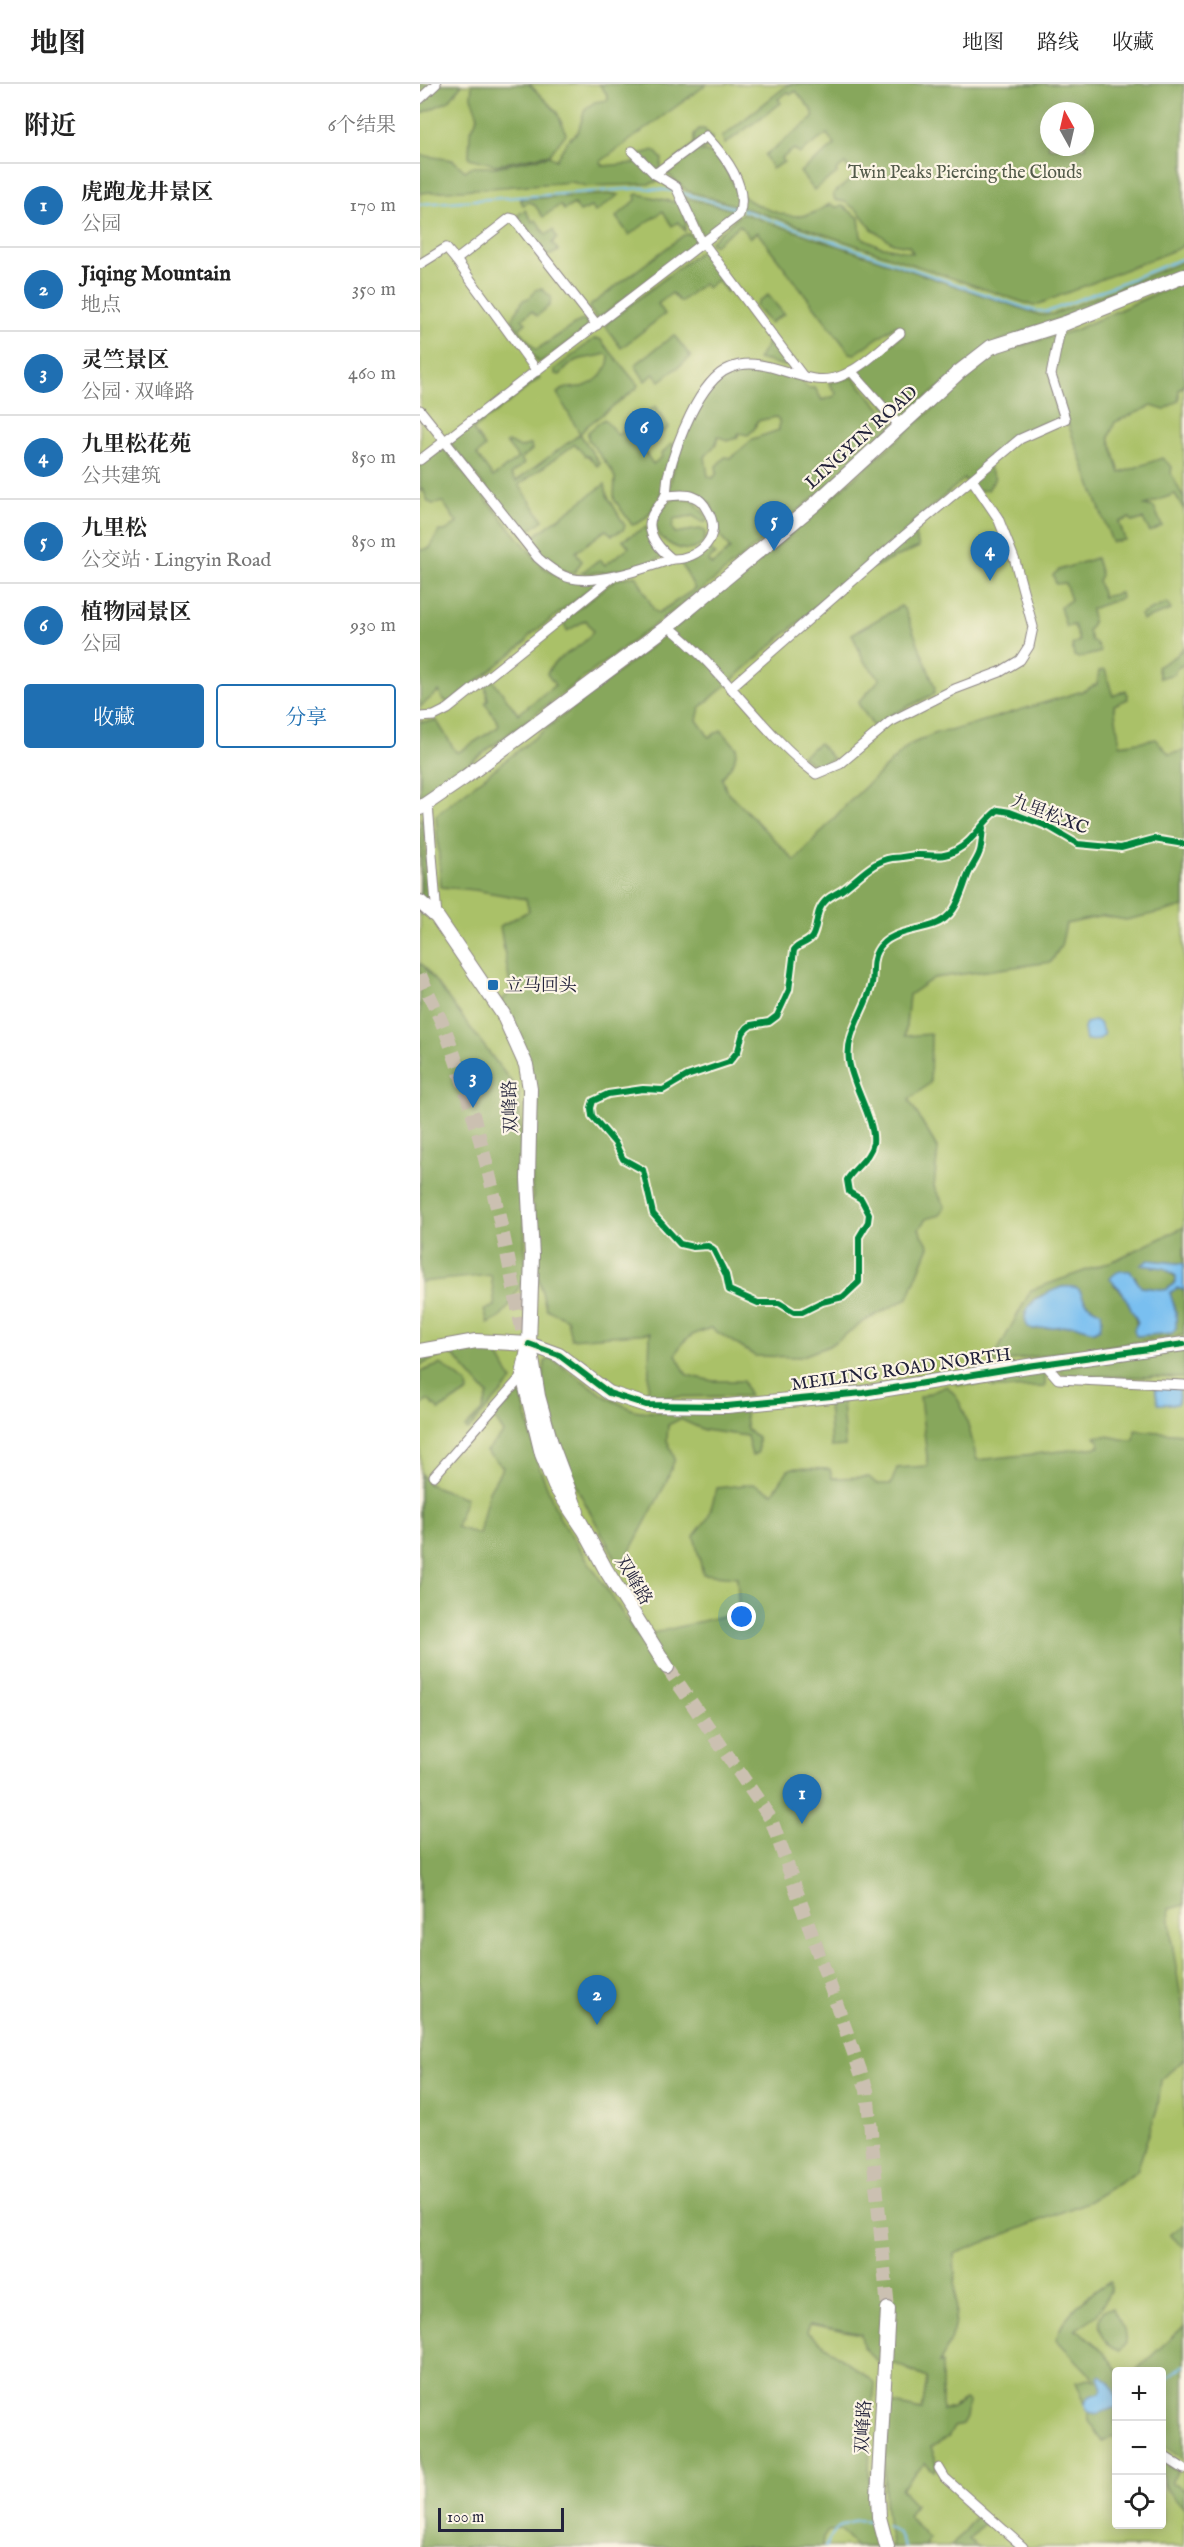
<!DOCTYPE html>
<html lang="zh">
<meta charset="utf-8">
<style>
body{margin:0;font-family:"IM FELL English","Noto Serif SC",serif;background:#f6f6f6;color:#222}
.controls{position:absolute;right:18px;bottom:18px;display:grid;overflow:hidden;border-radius:6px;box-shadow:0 3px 15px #0003}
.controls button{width:54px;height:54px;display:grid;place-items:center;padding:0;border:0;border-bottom:2px solid #e0e0e0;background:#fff;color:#222;font:30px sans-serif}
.compass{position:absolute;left:620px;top:18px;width:54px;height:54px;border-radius:50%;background:#fff;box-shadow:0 3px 15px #0003;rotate:352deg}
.scale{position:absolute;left:18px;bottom:15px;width:126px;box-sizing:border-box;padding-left:6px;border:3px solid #22223b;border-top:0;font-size:16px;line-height:21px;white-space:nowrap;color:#22223b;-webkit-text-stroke:4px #fcf5e5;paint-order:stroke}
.you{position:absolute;left:322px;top:1533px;width:21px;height:21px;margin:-15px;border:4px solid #fff;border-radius:50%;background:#1a73e8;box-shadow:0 0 0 9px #1a73e833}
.badge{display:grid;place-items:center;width:39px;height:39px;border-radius:50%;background:#1f6fb2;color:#fff;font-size:20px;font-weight:700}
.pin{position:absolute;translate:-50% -50px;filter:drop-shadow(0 2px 3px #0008)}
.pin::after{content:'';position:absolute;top:32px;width:21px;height:18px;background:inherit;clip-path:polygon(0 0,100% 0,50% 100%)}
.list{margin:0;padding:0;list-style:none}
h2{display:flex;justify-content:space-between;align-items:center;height:78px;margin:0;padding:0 24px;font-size:26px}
h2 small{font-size:20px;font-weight:400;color:#767676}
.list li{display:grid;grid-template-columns:39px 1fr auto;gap:18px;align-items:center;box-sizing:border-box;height:84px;padding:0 24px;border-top:2px solid #e0e0e0}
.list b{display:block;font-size:22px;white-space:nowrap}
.list p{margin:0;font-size:20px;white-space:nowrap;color:#767676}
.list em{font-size:20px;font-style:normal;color:#767676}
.actions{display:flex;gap:12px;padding:18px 24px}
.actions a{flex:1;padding:14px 0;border:2px solid #1f6fb2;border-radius:6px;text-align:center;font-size:21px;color:#1f6fb2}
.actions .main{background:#1f6fb2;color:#fff}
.icon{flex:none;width:33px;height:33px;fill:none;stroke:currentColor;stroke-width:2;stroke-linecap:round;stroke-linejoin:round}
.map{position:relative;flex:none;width:764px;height:2463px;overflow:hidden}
header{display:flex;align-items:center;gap:36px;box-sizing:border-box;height:84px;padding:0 30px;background:#fff;border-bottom:2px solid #e0e0e0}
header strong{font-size:28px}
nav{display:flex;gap:33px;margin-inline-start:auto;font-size:21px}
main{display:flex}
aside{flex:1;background:#fff}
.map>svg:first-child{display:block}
.green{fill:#aac167;stroke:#667251;stroke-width:1.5;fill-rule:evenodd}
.forest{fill:#87a75c;stroke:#54644c;stroke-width:1.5;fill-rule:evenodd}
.water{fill:#79bff0;stroke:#4e7096;stroke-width:1.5}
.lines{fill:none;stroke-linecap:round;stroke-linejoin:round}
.stream{stroke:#79bff0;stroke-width:2}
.secondary-tunnel{stroke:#cbc0b1;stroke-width:14;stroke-dasharray:14 7;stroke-linecap:butt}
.street-casing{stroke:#8c8484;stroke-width:11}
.secondary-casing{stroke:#8c8484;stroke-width:16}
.street{stroke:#fff;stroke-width:9}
.secondary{stroke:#fff;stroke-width:14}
.cycleway-casing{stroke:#fcf5e5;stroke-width:10}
.cycleway{stroke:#00873e;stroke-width:6}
.poi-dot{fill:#1f6fb2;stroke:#fcf5e5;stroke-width:2}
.labels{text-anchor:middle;stroke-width:4.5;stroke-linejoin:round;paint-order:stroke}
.park-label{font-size:18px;fill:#525a4a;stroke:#fcf5e5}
.street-label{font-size:18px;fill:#22223b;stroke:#fcf5e5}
.poi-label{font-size:18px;fill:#22223b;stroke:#fcf5e5;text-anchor:start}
</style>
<header>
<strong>地图</strong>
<nav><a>地图</a><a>路线</a><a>收藏</a></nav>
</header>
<main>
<aside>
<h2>附近<small>6个结果</small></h2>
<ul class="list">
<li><span class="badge">1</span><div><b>虎跑龙井景区</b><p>公园</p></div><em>170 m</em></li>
<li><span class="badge">2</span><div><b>Jiqing Mountain</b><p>地点</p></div><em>350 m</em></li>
<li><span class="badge">3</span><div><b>灵竺景区</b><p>公园 · 双峰路</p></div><em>460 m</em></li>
<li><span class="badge">4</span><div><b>九里松花苑</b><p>公共建筑</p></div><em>850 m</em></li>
<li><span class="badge">5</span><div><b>九里松</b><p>公交站 · Lingyin Road</p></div><em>850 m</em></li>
<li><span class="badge">6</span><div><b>植物园景区</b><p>公园</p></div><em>930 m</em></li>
</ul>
<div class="actions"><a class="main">收藏</a><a>分享</a></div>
</aside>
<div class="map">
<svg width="764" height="2463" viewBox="0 0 764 2463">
<rect width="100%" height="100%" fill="#fcf5e5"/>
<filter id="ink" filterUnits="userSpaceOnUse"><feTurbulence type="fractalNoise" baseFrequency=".0167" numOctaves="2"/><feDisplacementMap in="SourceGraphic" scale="12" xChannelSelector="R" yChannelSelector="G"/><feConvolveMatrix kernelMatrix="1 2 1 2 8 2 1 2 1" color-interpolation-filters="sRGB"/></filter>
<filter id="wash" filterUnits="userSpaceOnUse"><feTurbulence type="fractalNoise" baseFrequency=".008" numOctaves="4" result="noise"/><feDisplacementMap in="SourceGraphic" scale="24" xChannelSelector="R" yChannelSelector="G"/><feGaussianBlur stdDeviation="1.35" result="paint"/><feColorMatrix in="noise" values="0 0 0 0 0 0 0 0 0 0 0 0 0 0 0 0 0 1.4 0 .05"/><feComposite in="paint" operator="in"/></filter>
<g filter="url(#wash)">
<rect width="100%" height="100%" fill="#f5e7ce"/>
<path class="green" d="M0,0h764v2463h-764zM629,27h36v36h-36zM696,2288h46v152h-46z"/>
<g class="forest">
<polygon points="0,0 42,0 29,17 0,30"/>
<polygon points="52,0 109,0 137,28 146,50 130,70 76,81 49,74 50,49 58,32 51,13"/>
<polygon points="179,0 287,0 180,78 184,82 215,79 222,70 234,66 242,75 239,97 229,100 166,102 152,98 0,109 0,71 33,76 45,87 51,83 75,83 129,72 136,76 148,56 158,48 165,25 175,18 188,16 186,9"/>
<path d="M369,0h395v159l-4,5 -146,58 -267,-91 -80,-24 -19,-17 -1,-7 27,-23v-10l5,-5h5l8,8 -2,8 -9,7c26,-1 24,26 39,41 11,12 43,24 60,23 11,0 21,-7 30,-12l6,3 7,-1 16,12 2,19 18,9 34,7 -4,-7 -16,-3 -21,-14 -14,-18 -13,-9 -10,-2 -2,-6 22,-18 -10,-12 -9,7 1,2 -23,17 -14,-18 35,-27 -8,-11 -28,20 -5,-5 -13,10 3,3 -12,7 -7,-14 48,-37v-6l-17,-21 -5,3 -3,-2 -10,7 3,4 -56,41 -3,-7zM629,27h36v36h-36z"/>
<polygon points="194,110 199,111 175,128 171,123 160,128 154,120 144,126 140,121 123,133 114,120 109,118 103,121 100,115"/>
<polygon points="218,110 259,119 266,136 265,147 258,138 252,142 243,127 209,151 196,133 216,116 215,111"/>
<polygon points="264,113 317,127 286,152 283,152"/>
<polygon points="105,126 113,138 116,136 126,151 133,146 137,154 132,159 139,167 128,172 97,132"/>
<polygon points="322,129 620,231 634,230 764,177 764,188 577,258 478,336 438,291 437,286 483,250 476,241 435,270 430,269 337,148 330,154 320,141 294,161 291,160 290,158"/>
<polygon points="269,150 279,156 277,161 177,235 169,224 171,221 264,151"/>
<polygon points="282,166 309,199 307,208 297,196 287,204 284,199 260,218 252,209 238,220 245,230 201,264 186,243 187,239"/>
<path d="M764,197v105l-5,3v11l-15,10 -12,-4 -37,16 -6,15 11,36 42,-15 10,9 -1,6 13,26v11l-9,-16 -30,11 9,2 8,19 -12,6 -7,-13 -11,3 -2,-4 -11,4 6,18 -13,2 -44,-118c-36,-5 -57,15 -83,38l10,16 -7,12 -14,1 -10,-12 -53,45 8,23 -45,20 -16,3 -158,138 -3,12 12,17 12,-7 16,18 -3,14 -12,16 4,12 69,71 51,-56 63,-60 29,-13 12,-1 133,-40 14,-7 2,-13 6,-1 8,26 13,-6 2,9 -14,6 6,40 36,-6 13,15 15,-3v156l-58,13 -23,-4 -37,8 -5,22 -10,16 -117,16 -25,17 -4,41 26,-2 -1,49 -21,17 29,49 -4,38 11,19 -5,9 -14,4 -7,10 10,17 -21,52 -43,23 -36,25 -29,11 -45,-1 -44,-28c-16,5 -30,10 -35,27l11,20 26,6h30l7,15 -102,1 2,-64 -79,6 -4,-20 -21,-10 -8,-34 -6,-90 1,-89 -35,-91 13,-14 -11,-65 29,-15 -3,-12 -51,-9 -34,-3 -5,-72 324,-254 236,-208 79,-23z"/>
<polygon points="121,204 131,213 130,221 117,232 112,227 102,235 106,239 99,245 116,266 160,237 166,237 168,244 119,279 93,246 97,243 92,236 103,216 111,213 115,206"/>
<polygon points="348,211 364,230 350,239 336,223 337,219"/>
<polygon points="254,251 271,273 240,297 234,290 225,297 215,281"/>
<polygon points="349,253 369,280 365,282 338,275 347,262"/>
<path d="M174,255h6l38,46 -2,4 -49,37 -7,8 20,30 -3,2 -9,-10h-3l-10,-12 -56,41 24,35 -20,15 -72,-91 1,-4 84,-65 4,3 -67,52 12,17 -8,8 16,22 25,-19 -12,-15 2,-1 12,6 11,-4 1,6 -11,9 3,5 -13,10 5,7 64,-47 -23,-41c9,-8 18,-4 28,-7 13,-5 24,-16 24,-30l-3,-2c-24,7 -27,-1 -46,21l-5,-1v-5z"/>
<path d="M336,283l45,13 7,8h7l7,12 13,-4 1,-3 -7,-10 24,-6 41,47 -58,55 -123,102 -293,219v-78l17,-1 19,31h3l39,-25 1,-3 -14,-21 3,-3 -3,-15 7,-6 26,35 37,-29 -8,-11c8,-20 36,-24 46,-43l-7,-11 -19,11 -4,-10 52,-41 21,-5 18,35 4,3 37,-24 -14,-26 27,-15 7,6 -7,7 4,4 18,-16 -9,-12 -10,-32 -10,-10 -32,-3c3,-25 27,-98 47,-112 13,-9 25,-11 40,-13zM356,333l3,3v10l-26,9 -22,19 -6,-1 -9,9 1,7 -4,5 -5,-2 -3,-19 11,-13 2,-8 10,5 9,-3 2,-5 9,2 7,-7 2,-7z"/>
<path d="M235,322l14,21 -27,21 11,16 9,-7 -1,-3 11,-11 3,6c-6,22 -18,72 -43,76l-18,-26 1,-21 -3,-7 -24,-32v-7l16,-13 14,16z"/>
<polygon points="23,364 123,483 136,491 183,495 109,552 106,558 30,619 22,615 19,607 0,623 0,466 10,464 19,447 25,447 37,439 23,418 13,420 8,418 3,405 0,407 0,381"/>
<polygon points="185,400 187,411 205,442 203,446 192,451 186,446 156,468 162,477 154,489 150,489 128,479 109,456"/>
<path d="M256,414l17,2 14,17 -1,5h-4l-9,-6 -19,3 -2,9 3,5 25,-4 5,2c2,44 -90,-1 -29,-33z"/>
<path d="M226,443l16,28 -2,3c-26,11 -51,15 -79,15l19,-14 5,6 24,-18 -6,-7z"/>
<path d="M676,474l5,17 -3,6 5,16 17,-4 1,5 -30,11c1,8 4,15 -3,21l3,10 5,3 5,9 -22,6 -5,-2 -2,-11 7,-4 -5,-16 -8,2 -6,-20 11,-7 -6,-17 -9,1 -3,-9 6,-5z"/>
<polygon points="747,519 751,526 722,536 720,531"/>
<polygon points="481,522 485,526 515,603 514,610 469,632 455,645 438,619 460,595 444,577 432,550"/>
<polygon points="764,563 764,580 756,585 754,590 740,594 737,583 756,572"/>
<polygon points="399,659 413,675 396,683 382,672"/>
<polygon points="4,734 7,814 1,817 0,737"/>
<polygon points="0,880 3,881 99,1008 106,1190 89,1222 78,1235 68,1240 64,1226 75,1222 71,1191 0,1198"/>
<path d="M764,1143v37l-35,-4 -7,5 22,3 14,11 -12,11 -26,-3 -5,-11 -21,9c15,11 24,32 23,51l21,-2 18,-21 -6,-20 7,-5 7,2v45l-193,28 40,-73 84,-30zM642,1203l16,2 9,15 13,8 2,7 -8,12 -20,-6 -41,4 1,-30z"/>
<polygon points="73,1262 92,1297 48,1346 45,1344 62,1327 68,1311 36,1274 28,1269 0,1281 0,1270 25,1265"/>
<polygon points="764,1265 764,1294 648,1291 643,1290 637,1283"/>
<polygon points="130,1274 186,1313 213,1326 229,1328 324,1325 327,1346 338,1353 338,1368 332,1372 327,1352 284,1346 260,1335 248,1341 247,1356 255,1375 245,1401 201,1484 159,1408 138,1357 122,1305 125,1278"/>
<polygon points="21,1280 47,1300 48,1308 19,1326 8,1316 0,1323 0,1288"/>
<polygon points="622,1284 625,1287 625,1303 573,1304 573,1300 538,1301 536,1298"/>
<path d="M527,1302c20,18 23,49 30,74l122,-13v-6l-4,-4c14,-4 25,4 39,3l1,-10 49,4v471l-15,4 3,33 12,74v43l-23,21 -3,26 -21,65 -47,30 -136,53c1,42 9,72 -15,109l3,-1v49l10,-3 13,-8 3,2 -2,16 -4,7 -8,2 -6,11 -17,9 7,18 -4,6 -9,-8 -24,26 14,15 -7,12 21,23 -3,8h-34c-12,-50 -7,-93 -3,-144l33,7 5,-32 -31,-14h-16l-17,-17 -2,-13 -51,-10 -3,8 68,51c-5,54 -12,111 5,164h-25l-13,-17 -14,1 -5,7 -1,9h-402v-1074l8,11 38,14 -10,29 23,7 10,-43 14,-24 -17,-16 18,-18 -11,-17 28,-23 17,71 21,53 79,120 101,-25 -2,-35 -34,-3 -9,-38 14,-18 9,-30 37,-4 19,9 15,-23 5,-2 37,1 2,9 37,-1 8,7h14l6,-16 31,-2 -8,-69z"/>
<polygon points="422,1317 425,1362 411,1363 408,1318"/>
<polygon points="764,2140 764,2163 750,2151"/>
<path d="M690,2197v10l-13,24 -22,15 6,2 23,20 14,19 -3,49 1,19 -4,-3 -9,5 -14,-20 -1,-10 -12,-29 13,-3 7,2 -40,-42c7,-25 33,-45 54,-58z"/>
<path d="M692,2224l12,21 2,14 -6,8c-19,-7 -26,-24 -16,-41z"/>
<polygon points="764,2242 764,2375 742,2359 742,2288 714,2288"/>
<path d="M742,2378l15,10 -6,11 13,7v17c-20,-16 -23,-19 -22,-45z"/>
<polygon points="556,2432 565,2438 549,2455 557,2463 531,2463"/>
</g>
<g class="water">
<polygon points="673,937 680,939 684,951 678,956 666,957 664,945 666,939"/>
<path d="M729,1176l35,4v26l-7,-2 -7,5 6,20v15l-4,5 -36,3 -2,-7 4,-7 -16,-31 -12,-12c6,-8 11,-9 20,-8l11,16 25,3 10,-8v-6l-12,-8 -23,-3z"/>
<path d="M642,1203c26,-2 14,7 26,17 3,4 9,5 13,8l1,7 -2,9 -6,3 -20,-6 -41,4 -5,-2c-12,-23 18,-34 34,-40z"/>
<polygon points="735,1303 760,1304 758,1320 738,1320"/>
<path d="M681,2291c11,8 16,18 15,32 -11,3 -19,11 -30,3l-1,-7 5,-7 10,-3 2,-4 -4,-12z"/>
</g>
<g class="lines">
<g class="stream">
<polyline points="262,109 318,125"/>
<polyline points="0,120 223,104 254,107"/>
<polyline points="323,126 576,214 612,226 627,228 764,174"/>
<polyline points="742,2298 764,2281"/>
<polyline points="466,2441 479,2450 485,2463"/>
<path d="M405,2463c3,-4 4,-8 7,-12 9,-15 27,-17 43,-13"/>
</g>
</g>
</g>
<g filter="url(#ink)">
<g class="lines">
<g class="secondary-tunnel">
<path d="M0,891c10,23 23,47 31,71 35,99 56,202 75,305"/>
<polyline points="247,1583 351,1735 447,2006 468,2225"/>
</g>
<defs>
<g id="street">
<polyline points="0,15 16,0"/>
<polyline points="212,67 235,90 256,103 279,153 382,291"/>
<polyline points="36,176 117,287"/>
<polyline points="0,180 26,164 36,176 90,134 94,135 177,241"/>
<polyline points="431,287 480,342"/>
<path d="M0,326l118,148c9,8 20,17 32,20 28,7 75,-10 102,-19"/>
<path d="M0,376l319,-245c10,-29 -14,-59 -33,-79l-51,38"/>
<path d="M245,412c9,0 20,-3 29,1 6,2 10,7 13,13 17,26 -8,50 -35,49 -10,-8 -21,-19 -22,-33 -1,-14 12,-20 16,-32 1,-6 1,-12 2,-18 8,-31 31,-96 62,-108 38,-16 74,23 111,8 21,-8 41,-29 59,-43"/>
<path d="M248,542c55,43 92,105 148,148l24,-10 50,-42 65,-33 45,-17 20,-12 9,-14 4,-19 -18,-66 -17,-43 -25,-37"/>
<polyline points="310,604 484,452 600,355 645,335 631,291 641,241"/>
<polyline points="0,633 14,632 28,625 195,491"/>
<polyline points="8,720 17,833"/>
<polyline points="625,1280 638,1295 764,1301"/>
<polyline points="14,1392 103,1291"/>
<polyline points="742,2371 764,2385"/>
<polyline points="519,2384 525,2394 603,2463"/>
</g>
<g id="secondary">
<polyline points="0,724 44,694 248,542 394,421 539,288 571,263 646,239 764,192"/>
<polyline points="0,818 17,833 83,930 106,981 110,1005 108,1095 112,1172 109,1260 103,1291 122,1370 135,1402 163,1444"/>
<polyline points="110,1262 118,1312 131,1359 157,1428"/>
<polyline points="0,1267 56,1257 109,1260 139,1271 189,1309 226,1321 307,1322 443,1309 608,1282 764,1260"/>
<polyline points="159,1436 186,1486 247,1583"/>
<polyline points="467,2463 459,2433 458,2412 468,2225"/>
</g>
</defs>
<use href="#street" class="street-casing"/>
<use href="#secondary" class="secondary-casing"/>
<use href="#street" class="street"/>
<use href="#secondary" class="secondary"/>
<defs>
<g id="cycleway">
<path d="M563,744c-1,7 -1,16 -3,23 -2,8 -9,16 -12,24 -8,20 -11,42 -35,50 -18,6 -46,7 -56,26 -6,10 -3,21 -5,32 -5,26 -27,49 -23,78 3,24 27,61 24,82 -3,16 -19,24 -26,37l2,12 12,7 8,15 -1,8 -9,15v45l-16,15 -21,5 -20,10h-8l-15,-9h-21l-29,-13 -3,-15 -13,-26 -5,-3 -15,1 -13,-3 -27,-30 -10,-44 -20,-11 -8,-16 -23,-27 -1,-8 2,-7 15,-7 35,-5 20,1 24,-14 42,-14 9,-11 5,-18 4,-5 4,-3 18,-3 8,-6 12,-26 5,-40c5,-7 13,-6 18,-13 5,-9 4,-18 7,-26 5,-13 14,-15 23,-21 16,-11 30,-29 50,-32 8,0 16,-2 23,-3 14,-1 27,4 40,-4 19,-10 27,-29 43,-41l12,2 39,15 29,17 43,4 33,-9 30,5"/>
<polyline points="109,1260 139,1271 189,1309 226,1321 307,1322 443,1309 608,1282 764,1260"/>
</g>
</defs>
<use href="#cycleway" class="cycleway-casing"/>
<use href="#cycleway" class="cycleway"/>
</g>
</g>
<rect class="poi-dot" x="67" y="895" width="12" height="12" rx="3"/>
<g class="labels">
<g class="park-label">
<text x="545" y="94">Twin Peaks Piercing the Clouds</text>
</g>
<g class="street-label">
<text transform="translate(441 353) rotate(-42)" y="6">LINGYIN ROAD</text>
<text transform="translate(630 730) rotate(21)" y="6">九里松XC</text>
<text transform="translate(90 1023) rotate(-92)" y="6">双峰路</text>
<text transform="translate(481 1285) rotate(-8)" y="6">MEILING ROAD NORTH</text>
<text transform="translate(214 1496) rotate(59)" y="6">双峰路</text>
<text transform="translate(443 2343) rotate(-87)" y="6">双峰路</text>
</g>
<g class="poi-label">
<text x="85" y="907">立马回头</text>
</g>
</g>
</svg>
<div class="controls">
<button>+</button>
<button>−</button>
<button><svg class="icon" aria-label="locate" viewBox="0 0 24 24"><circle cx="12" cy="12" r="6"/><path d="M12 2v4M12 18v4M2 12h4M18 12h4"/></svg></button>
</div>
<svg class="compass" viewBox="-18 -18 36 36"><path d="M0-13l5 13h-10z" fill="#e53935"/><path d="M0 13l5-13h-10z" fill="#767676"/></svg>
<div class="scale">100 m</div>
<div class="you"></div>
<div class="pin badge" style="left:382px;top:1740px">1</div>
<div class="pin badge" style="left:177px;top:1941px">2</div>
<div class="pin badge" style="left:53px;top:1024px">3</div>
<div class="pin badge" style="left:570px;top:497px">4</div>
<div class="pin badge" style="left:354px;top:467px">5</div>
<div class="pin badge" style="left:224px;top:374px">6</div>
</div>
</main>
